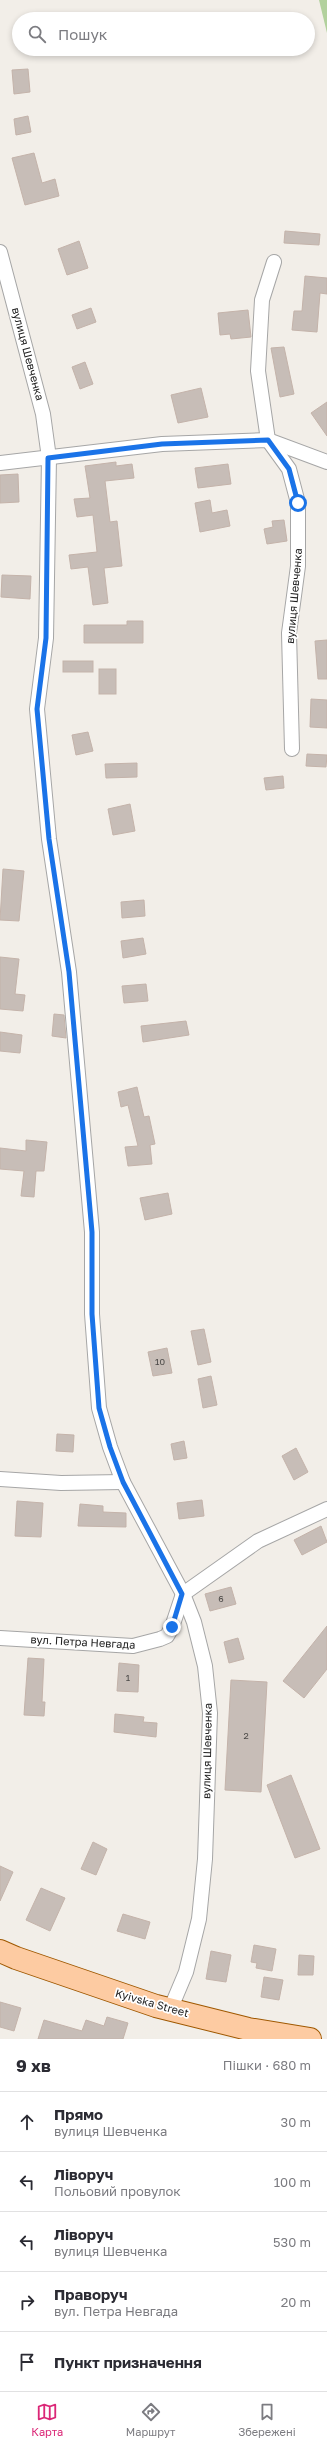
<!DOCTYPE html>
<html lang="uk">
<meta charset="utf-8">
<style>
body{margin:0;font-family:"Golos Text",sans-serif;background:#f2f2f3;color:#2b2b33}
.stop{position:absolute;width:12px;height:12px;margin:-9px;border:3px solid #1a73e8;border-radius:50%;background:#fff}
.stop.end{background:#1a73e8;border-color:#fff;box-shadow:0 1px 4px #0008}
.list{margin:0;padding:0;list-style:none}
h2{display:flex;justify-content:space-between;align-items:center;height:52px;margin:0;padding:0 16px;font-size:17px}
h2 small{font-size:13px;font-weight:400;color:#7c7c81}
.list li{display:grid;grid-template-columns:26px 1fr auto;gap:12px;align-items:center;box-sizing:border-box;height:60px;padding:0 16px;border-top:1px solid #e1e1e2}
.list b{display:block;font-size:15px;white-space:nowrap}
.list p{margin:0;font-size:13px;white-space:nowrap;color:#7c7c81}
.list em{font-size:13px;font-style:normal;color:#7c7c81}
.icon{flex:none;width:22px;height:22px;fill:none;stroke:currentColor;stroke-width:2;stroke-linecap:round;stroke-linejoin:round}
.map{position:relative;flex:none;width:327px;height:2039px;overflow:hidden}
.search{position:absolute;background:#fff;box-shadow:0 2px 6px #0003;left:12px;right:12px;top:12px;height:44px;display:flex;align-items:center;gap:10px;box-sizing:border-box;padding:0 14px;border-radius:22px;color:#7c7c81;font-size:15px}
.sheet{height:352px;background:#fff}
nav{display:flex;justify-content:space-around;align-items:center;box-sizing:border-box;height:56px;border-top:1px solid #e1e1e2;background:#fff;font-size:11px;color:#7c7c81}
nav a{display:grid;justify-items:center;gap:2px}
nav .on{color:#db2777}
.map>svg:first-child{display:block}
.forest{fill:#b2d19d}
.building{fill:#c7bdb7;stroke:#c4b3aa}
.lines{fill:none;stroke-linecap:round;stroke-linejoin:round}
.minor-casing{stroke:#a6a6a6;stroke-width:16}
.primary-casing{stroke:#9f5800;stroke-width:24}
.minor{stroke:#fff;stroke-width:14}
.primary{stroke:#fdcba2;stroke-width:22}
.route{stroke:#1a73e8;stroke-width:5}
.labels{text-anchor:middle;stroke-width:3.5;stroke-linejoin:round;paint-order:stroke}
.number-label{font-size:9px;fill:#4b4947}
.street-label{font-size:11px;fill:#222;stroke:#fff}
</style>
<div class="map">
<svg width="327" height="2039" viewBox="0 0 327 2039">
<rect width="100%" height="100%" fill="#f2eee8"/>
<polygon class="forest" points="319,0 327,0 327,33"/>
<g class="building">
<polygon points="28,69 30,92 14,94 12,70"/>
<polygon points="28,116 31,132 16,135 14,119"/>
<polygon points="34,153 42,183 55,179 59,196 25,205 12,158"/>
<polygon points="285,231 320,234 319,245 284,243"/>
<polygon points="79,241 88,268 67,275 58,249"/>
<polygon points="305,276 327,278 327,294 320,293 317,332 292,330 294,311 302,311"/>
<polygon points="91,308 96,322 77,329 72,315"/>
<polygon points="248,310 251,337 231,339 230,334 220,335 218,313"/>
<polygon points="284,347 294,394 280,397 271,348"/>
<polygon points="85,362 93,384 80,389 72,367"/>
<polygon points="201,388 208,417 178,423 171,395"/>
<polygon points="327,402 327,436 311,413"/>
<polygon points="116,462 116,466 132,464 134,478 105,481 110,522 117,521 122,566 104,568 108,603 93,605 88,567 71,569 69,555 97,552 93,515 77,517 74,499 90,498 85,466"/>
<polygon points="228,464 231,484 198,488 195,468"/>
<polygon points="18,474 19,502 0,503 0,475"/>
<polygon points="210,500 212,513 227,510 230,526 200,532 195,503"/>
<polygon points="284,520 287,541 267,544 264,529 273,527 272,521"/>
<polygon points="2,575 31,576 30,599 1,597"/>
<polygon points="127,621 143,621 143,643 84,643 84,625 127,625"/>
<polygon points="327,640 327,679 318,679 315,641"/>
<rect x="63" y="661" width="30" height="11"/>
<rect x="99" y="669" width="17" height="25"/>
<polygon points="311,699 327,700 327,728 310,727"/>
<polygon points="88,732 93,751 76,755 72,735"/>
<polygon points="307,754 327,755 326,767 306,766"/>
<polygon points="137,763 137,777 106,778 105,764"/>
<polygon points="283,776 284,788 266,790 264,778"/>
<polygon points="130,804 135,831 113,835 108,809"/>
<polygon points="3,869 24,871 19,921 0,920"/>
<polygon points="144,900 145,916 122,918 121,902"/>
<polygon points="143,938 146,954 123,958 121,941"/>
<polygon points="0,957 19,959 15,994 25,995 23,1011 0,1009"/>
<polygon points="146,984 148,1001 124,1003 122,986"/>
<polygon points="54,1014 64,1015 66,1038 52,1036"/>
<polygon points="186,1021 189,1035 143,1042 141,1026"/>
<polygon points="0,1032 22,1035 20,1053 0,1051"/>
<polygon points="137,1087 144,1117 149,1116 155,1144 150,1145 152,1164 128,1166 125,1147 138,1146 128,1105 121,1107 118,1092"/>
<polygon points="26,1140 47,1142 44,1171 36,1171 34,1197 21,1196 24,1171 0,1169 0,1148 26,1151"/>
<polygon points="168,1193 172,1214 145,1220 140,1198"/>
<polygon points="204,1329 211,1362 198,1365 191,1331"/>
<polygon points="167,1348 172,1373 153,1376 148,1352"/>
<polygon points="211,1376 217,1405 203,1408 198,1379"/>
<polygon points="57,1434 74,1435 73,1452 56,1451"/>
<polygon points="184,1441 187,1458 174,1460 171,1444"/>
<polygon points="296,1448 308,1472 294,1480 282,1456"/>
<polygon points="202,1500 204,1516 179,1519 177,1503"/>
<polygon points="17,1501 43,1503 41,1537 15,1536"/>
<polygon points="80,1504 103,1506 103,1512 126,1513 126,1527 78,1526"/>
<polygon points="321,1526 327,1542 302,1555 294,1540"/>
<polygon points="231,1587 236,1604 210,1611 205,1594"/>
<polygon points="327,1626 327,1669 304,1698 283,1681"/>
<polygon points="238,1638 244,1659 229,1663 224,1642"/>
<polygon points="28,1658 44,1659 42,1702 45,1702 44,1716 24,1715"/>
<polygon points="119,1663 139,1665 138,1692 117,1691"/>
<polygon points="231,1680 267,1682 261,1792 225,1790"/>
<polygon points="115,1714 144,1717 143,1722 157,1723 156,1737 114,1732"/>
<polygon points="291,1775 320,1849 295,1858 267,1785"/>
<polygon points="93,1842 107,1849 96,1875 81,1869"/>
<polygon points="0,1866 13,1872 0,1901"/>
<polygon points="41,1888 65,1898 50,1931 26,1920"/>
<polygon points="123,1914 150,1922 145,1939 117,1931"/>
<polygon points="254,1945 276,1949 272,1971 256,1968 257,1963 251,1962"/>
<polygon points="211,1951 231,1955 226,1982 206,1979"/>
<polygon points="299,1955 314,1956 313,1975 298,1975"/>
<polygon points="264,1977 283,1980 279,2000 261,1997"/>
<polygon points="0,2002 21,2008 14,2031 0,2027"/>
<polygon points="107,2017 128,2023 123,2039 38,2039 44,2020 82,2031 86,2020 104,2026"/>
</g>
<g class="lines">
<defs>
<g id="minor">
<polyline points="0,252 43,414 49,458 46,638 37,709 49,839 69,972 92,1232 92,1314 99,1408 110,1447 123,1482 183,1594 194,1622 205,1666 210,1713 205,1859 199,1919 186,1972 170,2010"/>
<polyline points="274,262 262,300 258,371 268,440 289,469 298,503 298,566 289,633 292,749"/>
<polyline points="0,463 162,444 268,440 327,462"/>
<polyline points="0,1479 61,1483 123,1482"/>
<polyline points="0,1638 133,1646 160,1639 167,1636 172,1627 183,1594 258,1541 327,1509"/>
</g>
<polyline id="primary" points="0,1951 16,1958 156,2006 248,2029 310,2039"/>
</defs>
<use href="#minor" class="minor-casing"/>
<use href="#primary" class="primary-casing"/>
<use href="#minor" class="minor"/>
<use href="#primary" class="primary"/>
</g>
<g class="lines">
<polyline class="route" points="172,1627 182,1594 123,1482 110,1447 99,1408 92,1314 92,1232 69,972 49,839 37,709 46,638 48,458 162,444 268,440 289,469 298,503"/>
</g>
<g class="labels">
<g class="number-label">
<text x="160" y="1365">10</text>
<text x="221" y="1602">6</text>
<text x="128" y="1681">1</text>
<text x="246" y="1739">2</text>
</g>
<g class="street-label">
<text transform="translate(28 354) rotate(75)" y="4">вулиця Шевченка</text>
<text transform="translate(294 596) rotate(-85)" y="4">вулиця Шевченка</text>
<text transform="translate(83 1642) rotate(3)" y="4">вул. Петра Невгада</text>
<text transform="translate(207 1751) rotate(-89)" y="4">вулиця Шевченка</text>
<text transform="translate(152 2003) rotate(16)" y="4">Kyivska Street</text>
</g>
</g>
</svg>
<div class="stop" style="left:298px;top:503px"></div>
<div class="stop end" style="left:172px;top:1627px"></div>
<div class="search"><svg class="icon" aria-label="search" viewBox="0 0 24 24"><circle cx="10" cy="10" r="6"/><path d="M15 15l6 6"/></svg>Пошук</div>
</div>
<section class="sheet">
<h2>9 хв<small>Пішки · 680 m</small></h2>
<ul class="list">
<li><svg class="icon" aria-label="ahead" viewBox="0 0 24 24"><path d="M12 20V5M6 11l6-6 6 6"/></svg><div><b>Прямо</b><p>вулиця Шевченка</p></div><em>30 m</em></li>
<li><svg class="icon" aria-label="left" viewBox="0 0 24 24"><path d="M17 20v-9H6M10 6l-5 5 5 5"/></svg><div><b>Ліворуч</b><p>Польовий провулок</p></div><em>100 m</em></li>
<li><svg class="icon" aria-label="left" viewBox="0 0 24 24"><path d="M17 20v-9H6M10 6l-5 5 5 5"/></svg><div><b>Ліворуч</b><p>вулиця Шевченка</p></div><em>530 m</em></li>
<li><svg class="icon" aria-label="right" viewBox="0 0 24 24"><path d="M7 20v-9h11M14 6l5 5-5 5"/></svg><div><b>Праворуч</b><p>вул. Петра Невгада</p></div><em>20 m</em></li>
<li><svg class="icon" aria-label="arrive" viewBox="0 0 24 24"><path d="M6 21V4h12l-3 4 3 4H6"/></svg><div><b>Пункт призначення</b></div></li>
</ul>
</section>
<nav>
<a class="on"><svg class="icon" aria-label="map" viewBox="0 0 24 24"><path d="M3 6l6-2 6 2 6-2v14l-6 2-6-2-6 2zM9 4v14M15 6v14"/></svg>Карта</a>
<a><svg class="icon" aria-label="directions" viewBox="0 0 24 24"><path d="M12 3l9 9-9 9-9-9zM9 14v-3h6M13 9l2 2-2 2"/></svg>Маршрут</a>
<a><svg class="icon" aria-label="saved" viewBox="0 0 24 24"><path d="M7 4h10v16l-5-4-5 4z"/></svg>Збережені</a>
</nav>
